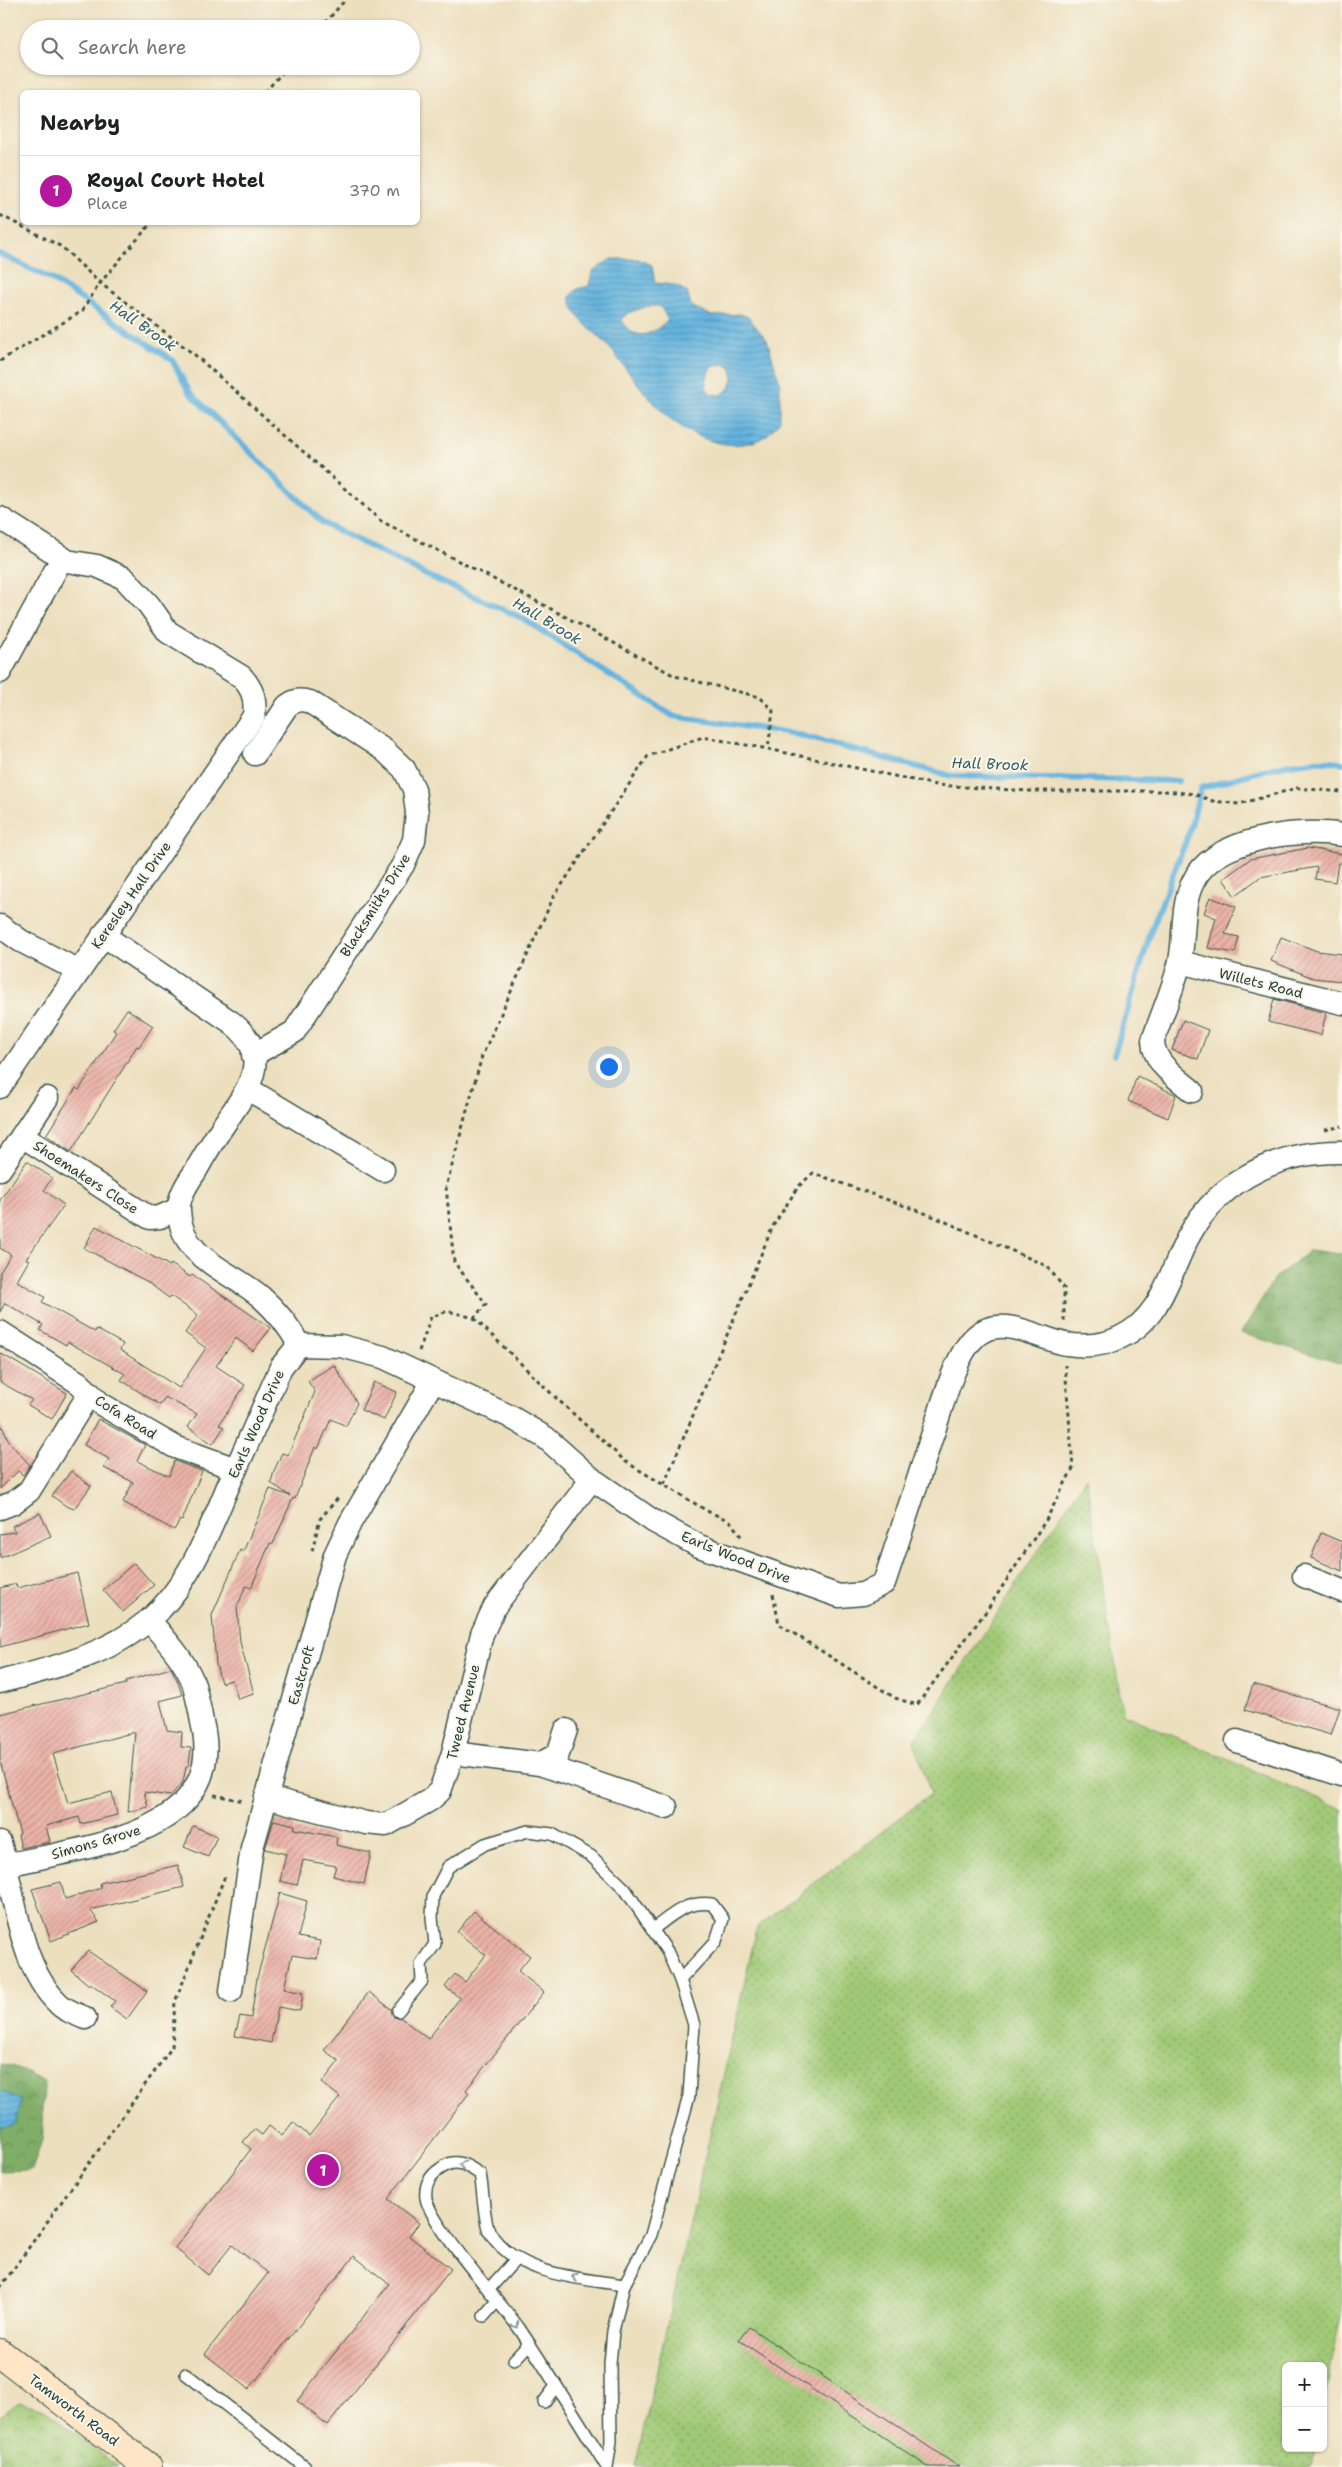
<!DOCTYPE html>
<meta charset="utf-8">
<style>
body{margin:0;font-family:"Shantell Sans",sans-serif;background:#f6f6f6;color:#202124}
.controls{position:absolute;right:15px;bottom:15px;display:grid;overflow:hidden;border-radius:8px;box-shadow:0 1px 4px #0004}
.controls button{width:45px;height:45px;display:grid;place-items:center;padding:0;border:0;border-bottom:1px solid #e0e0e0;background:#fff;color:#202124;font:25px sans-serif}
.you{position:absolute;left:608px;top:1066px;width:18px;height:18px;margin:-12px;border:4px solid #fff;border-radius:50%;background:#1a73e8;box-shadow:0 0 0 8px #1a73e833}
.badge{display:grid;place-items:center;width:32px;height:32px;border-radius:50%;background:#b5179e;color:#fff;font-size:16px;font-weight:700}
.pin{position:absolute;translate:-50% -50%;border:2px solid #fff;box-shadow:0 1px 5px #0006}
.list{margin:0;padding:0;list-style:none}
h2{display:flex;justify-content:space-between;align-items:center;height:65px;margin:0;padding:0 20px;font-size:21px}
h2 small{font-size:16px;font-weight:400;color:#757577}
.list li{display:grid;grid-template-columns:32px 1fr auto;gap:15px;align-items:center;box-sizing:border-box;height:70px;padding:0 20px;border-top:1px solid #e0e0e0}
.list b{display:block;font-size:19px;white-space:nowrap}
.list p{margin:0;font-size:16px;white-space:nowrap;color:#757577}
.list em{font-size:16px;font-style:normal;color:#757577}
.icon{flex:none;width:28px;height:28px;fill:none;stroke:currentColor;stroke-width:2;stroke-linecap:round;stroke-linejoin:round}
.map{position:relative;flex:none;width:1342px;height:2467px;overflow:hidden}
.search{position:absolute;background:#fff;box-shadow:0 1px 4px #0004;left:20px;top:20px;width:400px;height:55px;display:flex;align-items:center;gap:12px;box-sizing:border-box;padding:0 18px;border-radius:28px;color:#757577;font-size:19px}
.panel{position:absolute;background:#fff;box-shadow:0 1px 4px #0004;left:20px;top:90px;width:400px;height:135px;border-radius:8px}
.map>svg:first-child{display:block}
.grass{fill:url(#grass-dots);stroke:#608355}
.forest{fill:url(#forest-crowns);stroke:#50754e}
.park{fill:url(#park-crowns);stroke:#608355}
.water{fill:url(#water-rules);stroke:#417889;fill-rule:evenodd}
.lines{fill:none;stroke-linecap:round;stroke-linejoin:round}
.stream{stroke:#63b3de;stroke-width:6}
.building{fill:url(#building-hatch)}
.service-casing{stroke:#3e5549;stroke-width:14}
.minor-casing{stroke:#3e5549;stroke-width:25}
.secondary-casing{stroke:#3e5549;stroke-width:30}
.path{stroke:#3e5549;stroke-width:3;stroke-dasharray:4 4;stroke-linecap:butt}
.service{stroke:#fff;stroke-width:11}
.minor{stroke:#fff;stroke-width:22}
.secondary{stroke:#fde5c5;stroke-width:28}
.oneway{stroke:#8f9e9a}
.labels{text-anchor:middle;stroke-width:4;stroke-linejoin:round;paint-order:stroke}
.street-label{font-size:14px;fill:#1f3d34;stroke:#fbf7ec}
.water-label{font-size:15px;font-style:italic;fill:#336067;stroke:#fbf7ec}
</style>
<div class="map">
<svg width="1342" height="2467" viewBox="0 0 1342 2467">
<defs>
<pattern id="grass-dots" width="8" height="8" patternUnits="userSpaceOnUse" patternTransform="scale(1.25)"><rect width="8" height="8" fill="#a0c976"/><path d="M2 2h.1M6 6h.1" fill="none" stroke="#82a462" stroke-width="1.8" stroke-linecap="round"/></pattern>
<pattern id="forest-crowns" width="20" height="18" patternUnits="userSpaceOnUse" patternTransform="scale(1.25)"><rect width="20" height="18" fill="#80ad67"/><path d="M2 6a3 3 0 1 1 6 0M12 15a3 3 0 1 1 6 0" fill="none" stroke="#688e56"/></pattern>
<pattern id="park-crowns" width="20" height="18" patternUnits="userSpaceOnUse" patternTransform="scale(1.25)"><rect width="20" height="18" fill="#a0c976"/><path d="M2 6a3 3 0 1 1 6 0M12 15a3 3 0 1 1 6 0" fill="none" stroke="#82a462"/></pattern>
<pattern id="water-rules" width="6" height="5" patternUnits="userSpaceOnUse" patternTransform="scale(1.25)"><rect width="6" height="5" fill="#63b3de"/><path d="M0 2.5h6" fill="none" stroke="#5193b5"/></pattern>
<pattern id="building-hatch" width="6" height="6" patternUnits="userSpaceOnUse" patternTransform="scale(1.25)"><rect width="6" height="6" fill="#ecb3a9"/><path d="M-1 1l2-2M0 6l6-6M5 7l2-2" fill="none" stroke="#bf938a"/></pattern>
</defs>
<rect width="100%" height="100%" fill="#fbf7ec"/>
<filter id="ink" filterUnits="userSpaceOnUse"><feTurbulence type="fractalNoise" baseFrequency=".02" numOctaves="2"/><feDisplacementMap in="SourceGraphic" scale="10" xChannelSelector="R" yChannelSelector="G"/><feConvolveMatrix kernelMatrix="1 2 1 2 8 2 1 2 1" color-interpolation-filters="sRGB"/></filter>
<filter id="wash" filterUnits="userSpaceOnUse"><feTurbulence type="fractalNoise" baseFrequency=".0096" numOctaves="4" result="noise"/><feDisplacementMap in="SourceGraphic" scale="20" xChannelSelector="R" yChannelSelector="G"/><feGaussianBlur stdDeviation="1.12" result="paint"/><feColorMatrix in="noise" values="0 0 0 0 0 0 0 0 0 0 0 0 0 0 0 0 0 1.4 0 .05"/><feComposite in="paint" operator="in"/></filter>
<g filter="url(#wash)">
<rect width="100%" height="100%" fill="#ecdfbe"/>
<polygon class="grass" points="1086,1477 1123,1714 1342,1809 1342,2316 1323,2404 1323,2366 1286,2366 1286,2448 1315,2448 1309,2467 635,2467 757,1927 931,1794 914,1741"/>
<g class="forest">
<polygon points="1310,1250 1342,1254 1342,1364 1241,1333 1274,1279"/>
<polygon points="0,2064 18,2068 45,2082 42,2108 43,2137 32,2170 0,2171"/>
</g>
<polygon class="park" points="19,2402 44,2409 118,2467 0,2467 0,2416"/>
<g class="water">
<path d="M611,259h27l14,6 3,18 20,2 12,7 4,14 21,10 28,-2 8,3 19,23 13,43v38c-4,4 -8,10 -13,14 -32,22 -75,3 -101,-20 -22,-20 -38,-45 -57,-68 -17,-20 -32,-22 -39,-50l7,-8 12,-3 3,-14zM648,306h12l8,14c-16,16 -35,23 -47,-1l7,-6zM724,364l8,5c3,13 0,18 -11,26l-9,-1 -6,-6 1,-11 4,-10z"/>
<polygon points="0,2090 22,2101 15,2124 0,2129"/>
</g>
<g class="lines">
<g class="stream">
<polyline points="0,254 50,278 172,360 190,393 323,523 426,575 522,618 673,716 791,733 951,776 1178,781"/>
<path d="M1114,1055l38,-127 37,-95 12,-45c38,-10 104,-35 141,-25"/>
</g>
</g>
<g id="blocks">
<g class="building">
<polygon points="1308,848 1342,854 1342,863 1338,863 1335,882 1315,879 1317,867 1260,877 1235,896 1223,879 1250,859"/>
<polygon points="1210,897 1236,907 1225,934 1239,937 1235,953 1208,948 1216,918 1204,913"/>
<polygon points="1281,937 1317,951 1342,954 1342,981 1313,978 1271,961"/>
<polygon points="1274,999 1326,1013 1321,1035 1268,1022"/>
<polygon points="127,1009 153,1026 139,1047 137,1046 71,1152 46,1135 76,1088 79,1090 97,1062 116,1032 113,1030"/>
<polygon points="1183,1020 1208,1030 1198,1059 1172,1050"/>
<polygon points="1137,1076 1176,1095 1168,1118 1128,1101"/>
<polygon points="27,1161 52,1178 44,1190 64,1205 26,1259 29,1260 17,1281 45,1297 42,1302 95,1332 96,1329 123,1344 120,1350 179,1388 206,1348 185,1333 198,1315 171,1296 169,1298 146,1281 84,1248 96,1226 170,1266 171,1264 190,1277 192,1275 271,1328 253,1351 236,1338 216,1366 245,1385 219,1425 224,1427 213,1444 188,1427 197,1414 165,1397 160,1405 121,1380 125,1374 68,1342 66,1345 40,1330 43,1325 5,1303 0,1312 0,1272 11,1255 0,1248 0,1200"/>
<polygon points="0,1353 67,1393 52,1419 28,1405 32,1400 0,1382"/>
<polygon points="334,1365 357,1403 346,1426 331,1419 318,1449 315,1447 295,1499 293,1498 273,1544 270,1543 251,1588 246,1586 237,1607 240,1642 254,1694 238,1699 232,1680 221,1683 216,1664 212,1615 240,1550 243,1552 270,1489 290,1496 271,1483 274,1471 282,1453 288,1455 315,1392 308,1381"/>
<polygon points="374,1382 397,1392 384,1420 361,1410"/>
<polygon points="98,1419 145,1445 137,1461 169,1476 174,1461 202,1471 182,1521 180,1520 174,1530 123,1502 133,1482 104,1468 109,1459 84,1445"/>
<polygon points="0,1422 9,1442 30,1465 23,1475 18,1471 0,1489"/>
<polygon points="71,1471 91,1486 74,1509 66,1506 52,1496"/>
<polygon points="40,1513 51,1536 0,1558 0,1534 15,1532 12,1526"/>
<polygon points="1321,1533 1342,1542 1342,1571 1311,1558"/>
<polygon points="134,1563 154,1585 123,1612 103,1590"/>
<polygon points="77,1573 89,1623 0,1647 0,1588 16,1584 17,1588"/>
<polygon points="171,1668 178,1682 182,1695 160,1701 167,1730 182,1732 181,1747 191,1748 189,1764 186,1767 183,1782 170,1796 144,1792 148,1807 128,1812 135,1732 53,1754 68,1803 112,1792 117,1815 81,1824 79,1817 46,1826 50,1842 21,1848 18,1835 20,1834 0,1761 0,1714 126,1684 126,1681"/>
<polygon points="1253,1684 1340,1708 1331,1735 1245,1710"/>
<polygon points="274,1820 295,1825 294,1829 337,1837 336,1845 371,1853 364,1884 333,1876 336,1866 303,1860 297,1885 280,1881 286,1854 265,1849"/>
<polygon points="193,1826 217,1836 208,1857 184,1847"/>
<polygon points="178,1865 184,1887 90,1910 99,1922 51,1941 32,1889 61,1882 65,1899 101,1888 100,1883"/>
<polygon points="280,1893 307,1901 298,1937 320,1941 317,1959 292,1955 284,1989 303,1993 300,2011 278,2007 271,2043 235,2036 240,2016 251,2018 257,1978"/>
<polygon points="474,1911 530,1956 518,1971 544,1992 466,2090 469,2093 388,2199 419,2223 409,2236 451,2269 328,2425 297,2401 389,2284 354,2256 249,2389 205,2354 268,2273 232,2245 208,2275 175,2248 251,2149 243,2142 254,2129 262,2135 269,2126 282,2136 293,2122 309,2136 340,2097 322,2083 339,2061 324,2050 369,1992 391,2009 394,2017 401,2018 428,2039 460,1998 445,1987 455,1974 465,1982 486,1955 457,1932"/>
<polygon points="88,1951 147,1991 127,2019 110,2007 115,2001 90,1983 89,1985 71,1970"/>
<polygon points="749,2327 959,2467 928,2467 739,2340"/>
</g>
</g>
</g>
<g filter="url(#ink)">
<use href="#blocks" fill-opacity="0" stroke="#3e5549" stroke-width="1"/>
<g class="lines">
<defs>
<g id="service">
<polyline points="398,2011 422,1981 421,1964 435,1944 432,1918 433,1896 448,1867 485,1844 528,1831 552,1834 591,1856 625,1889 667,1951 680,1980"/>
<polyline points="489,2289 517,2258"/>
<polyline points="484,2316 497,2301"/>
<polyline points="514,2360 529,2344"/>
<polyline points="186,2374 305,2467"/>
<polyline points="544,2402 556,2386"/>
<path d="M607,2467l4,-25 -1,-78 3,-33 11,-46 27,-50 38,-139 5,-71 -14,-45 36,-39 7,-22 -11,-15c-27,-3 -40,11 -60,26"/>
<path d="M607,2467c-29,-47 -58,-94 -88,-139 -19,-26 -89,-104 -93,-130 -2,-16 6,-25 19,-32 13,-8 24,1 35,8 3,13 4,48 9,57 25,44 90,47 135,54"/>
</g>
<g id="minor">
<path d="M0,518l63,40 -2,2 36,6 27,12 25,27 19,27 74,45c11,13 14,22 12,39l-254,371"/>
<polyline points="0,672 61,560"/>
<polyline points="0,926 21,941 79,971"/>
<path d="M103,935l128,87c45,35 16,68 -8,104 -10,15 -19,30 -28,46 -7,10 -17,25 -16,38 1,49 51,60 82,87 16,14 28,29 38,48"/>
<polyline points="1180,962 1342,1003"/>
<path d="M253,1055l41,-23 109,-167 11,-25 3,-27 -3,-24 -10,-20 -20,-19 -74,-48c-10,-3 -15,-2 -23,4l-32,48"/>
<polyline points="248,1089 383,1170"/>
<path d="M1192,1091c-16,-14 -38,-27 -39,-50 8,-26 21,-53 27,-80 5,-25 1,-55 13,-79 21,-45 107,-54 149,-47"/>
<polyline points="22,1136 150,1218 160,1217 178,1209"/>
<polyline points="0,1169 47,1098"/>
<polyline points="0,1332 79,1383 101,1404 128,1420 175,1447 236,1469"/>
<polyline points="0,1508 13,1503 29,1491 89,1394"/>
<polyline points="1304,1576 1342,1591"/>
<path d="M0,1682c52,-14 106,-26 149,-62 40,-34 60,-89 80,-136 18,-39 35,-78 52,-117l18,-22 42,1 42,11 126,59 37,22 46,41 61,42 46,25 140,50 24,-2 21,-11c16,-48 32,-96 47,-144 10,-27 23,-84 45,-103 25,-23 63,3 90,8 19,3 38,2 55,-7 36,-17 46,-54 61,-87 28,-65 91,-99 160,-98"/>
<polyline points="1237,1741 1342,1775"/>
<polyline points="453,1753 540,1764 558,1754 566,1730"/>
<polyline points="540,1764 666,1807"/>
<polyline points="266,1797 366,1823 386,1825 430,1800 440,1791 453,1753 482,1634 495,1606 592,1479"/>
<path d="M0,1843c15,51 19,123 58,160 6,7 18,11 27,15"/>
<path d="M6,1865c77,-18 224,-30 196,-143 -2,-12 -5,-25 -8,-37 -8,-24 -29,-46 -45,-65"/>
<polyline points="231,1991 252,1848 335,1555 350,1523 433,1381"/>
</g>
<polyline id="secondary" points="0,2353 148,2467"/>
</defs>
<use href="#service" class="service-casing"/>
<use href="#minor" class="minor-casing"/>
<use href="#secondary" class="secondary-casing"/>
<g class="path">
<polyline points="320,29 345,0"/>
<polyline points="265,92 288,66"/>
<polyline points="0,215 62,247 100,283 195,355 381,521 540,603 675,676 760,697 773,711 768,749 936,785 1026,791 1166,791 1194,794 1213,801 1239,804 1297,788 1342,792"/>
<polyline points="0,361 82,311 100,283 152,222"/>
<polyline points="1325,1130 1342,1126"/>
<polyline points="474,1318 555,1397 626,1462 709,1512 730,1521 743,1539"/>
<polyline points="419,1351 431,1317 448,1311 474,1318 486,1304 454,1262 446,1187 482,1056 553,898 648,756 703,737 768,749"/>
<polyline points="664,1484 773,1226 798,1187 813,1173 930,1215 1047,1266 1064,1288 1064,1321"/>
<polyline points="312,1551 320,1519 338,1498"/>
<polyline points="773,1594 779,1624 895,1698 917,1705 987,1610 1046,1520 1073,1468 1065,1365"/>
<polyline points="214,1795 244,1801"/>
<polyline points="0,2288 172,2047 175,2002 225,1876"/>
</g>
<use href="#service" class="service"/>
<use href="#minor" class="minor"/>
<use href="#secondary" class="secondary"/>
</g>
<defs><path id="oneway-chevron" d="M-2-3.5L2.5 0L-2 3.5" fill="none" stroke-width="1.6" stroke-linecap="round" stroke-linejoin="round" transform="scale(1.25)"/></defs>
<g class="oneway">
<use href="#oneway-chevron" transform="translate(462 2165) rotate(-166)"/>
<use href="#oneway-chevron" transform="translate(575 2277) rotate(-171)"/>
<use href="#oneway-chevron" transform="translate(516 2325) rotate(54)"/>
</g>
</g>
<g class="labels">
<g class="street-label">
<text transform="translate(131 895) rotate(-55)" y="5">Keresley Hall Drive</text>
<text transform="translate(375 905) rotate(-58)" y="5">Blacksmiths Drive</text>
<text transform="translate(1261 983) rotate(14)" y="5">Willets Road</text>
<text transform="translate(86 1177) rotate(33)" y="5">Shoemakers Close</text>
<text transform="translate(126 1417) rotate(32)" y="5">Cofa Road</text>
<text transform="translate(256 1424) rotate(-66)" y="5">Earls Wood Drive</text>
<text transform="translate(736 1557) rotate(22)" y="5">Earls Wood Drive</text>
<text transform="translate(301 1675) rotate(-74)" y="5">Eastcroft</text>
<text transform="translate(463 1712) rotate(-76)" y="5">Tweed Avenue</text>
<text transform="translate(96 1842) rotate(-16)" y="5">Simons Grove</text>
<text transform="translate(74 2410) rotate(37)" y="5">Tamworth Road</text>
</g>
<g class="water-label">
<text transform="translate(143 326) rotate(35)" y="5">Hall Brook</text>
<text transform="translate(547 621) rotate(31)" y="5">Hall Brook</text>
<text transform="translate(990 764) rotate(2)" y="5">Hall Brook</text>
</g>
</g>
</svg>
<div class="controls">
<button>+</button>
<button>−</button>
</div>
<div class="you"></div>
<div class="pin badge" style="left:323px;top:2170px">1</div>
<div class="search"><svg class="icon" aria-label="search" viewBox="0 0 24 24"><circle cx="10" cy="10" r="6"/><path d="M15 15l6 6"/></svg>Search here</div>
<section class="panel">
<h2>Nearby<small></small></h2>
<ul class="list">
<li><span class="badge">1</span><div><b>Royal Court Hotel</b><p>Place</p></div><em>370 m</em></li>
</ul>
</section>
</div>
